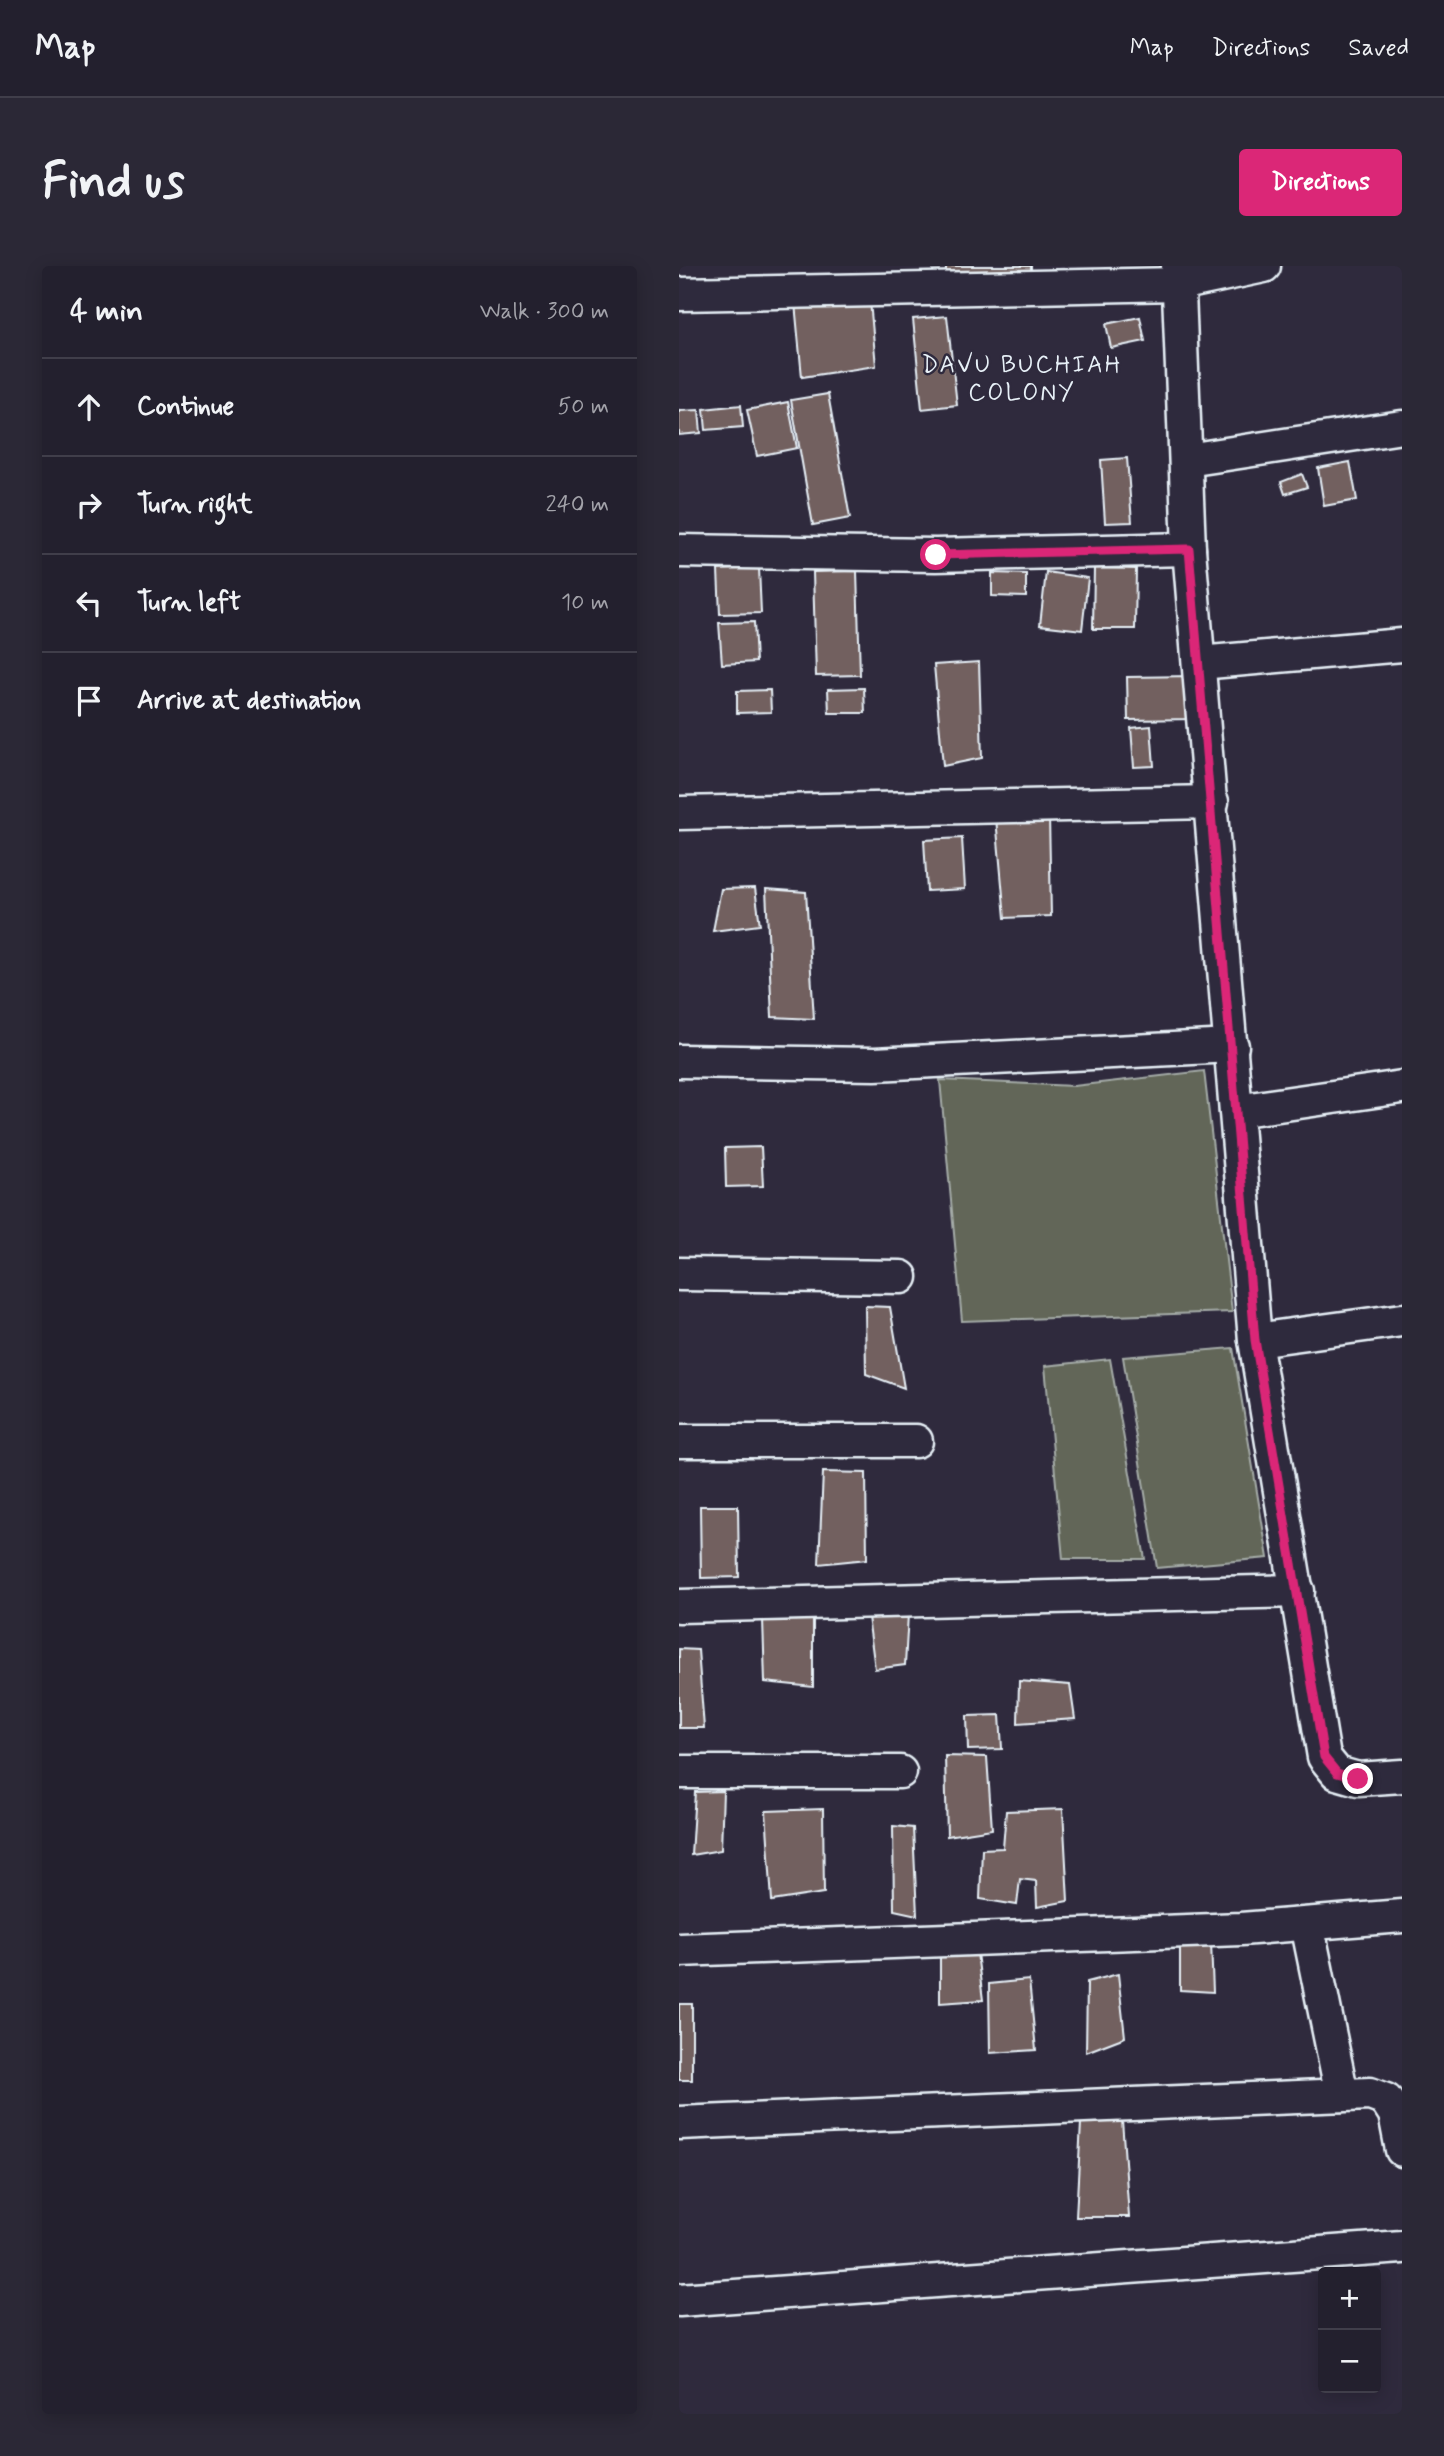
<!DOCTYPE html>
<meta charset="utf-8">
<style>
body{margin:0;font-family:Mynerve,sans-serif;background:#2b2836;color:#f1f3f6}
.controls{position:absolute;right:21px;bottom:21px;display:grid;overflow:hidden;border-radius:7px;box-shadow:0 4px 18px #0003}
.controls button{width:63px;height:63px;display:grid;place-items:center;padding:0;border:0;border-bottom:2px solid #403e4a;background:#23202e;color:#f1f3f6;font:35px sans-serif}
.stop{position:absolute;width:21px;height:21px;margin:-16px;border:5px solid #db2777;border-radius:50%;background:#fff}
.stop.end{background:#db2777;border-color:#fff;box-shadow:0 2px 7px #0008}
.list{margin:0;padding:0;list-style:none}
h2{display:flex;justify-content:space-between;align-items:center;height:91px;margin:0;padding:0 28px;font-size:30px}
h2 small{font-size:23px;font-weight:400;color:#a3a3aa}
.list li{display:grid;grid-template-columns:46px 1fr auto;gap:21px;align-items:center;box-sizing:border-box;height:98px;padding:0 28px;border-top:2px solid #403e4a}
.list b{display:block;font-size:26px;white-space:nowrap}
.list em{font-size:23px;font-style:normal;color:#a3a3aa}
.icon{flex:none;width:38px;height:38px;fill:none;stroke:currentColor;stroke-width:2;stroke-linecap:round;stroke-linejoin:round}
.map{position:relative;flex:none;width:723px;height:2148px;overflow:hidden;border-radius:7px}
header{display:flex;align-items:center;gap:42px;box-sizing:border-box;height:98px;padding:0 35px;background:#23202e;border-bottom:2px solid #403e4a}
header strong{font-size:33px}
nav{display:flex;gap:38px;margin-inline-start:auto;font-size:24px}
.intro{display:flex;align-items:center;justify-content:space-between;box-sizing:border-box;height:168px;padding:0 42px}
h1{margin:0;font-size:49px}
.button{padding:18px 32px;border-radius:7px;background:#db2777;color:#fff;font-size:24px;font-weight:700}
main{display:flex;gap:42px;padding:0 42px}
aside{flex:1;background:#23202e;border-radius:7px;box-shadow:0 4px 18px #0003}
.map>svg:first-child{display:block}
.green{fill:#626658;stroke:#a5aca8;stroke-width:2}
.building{fill:#72605f;stroke:#e8f1f8;stroke-width:2}
.lines{fill:none;stroke-linecap:round;stroke-linejoin:round}
.minor-casing{stroke:#e8f1f8;stroke-width:37}
.minor{stroke:#2f2a3d;stroke-width:32}
.route{stroke:#db2777;stroke-width:9}
.labels{text-anchor:middle;stroke-width:5;stroke-linejoin:round;paint-order:stroke}
.neighbourhood-label{font-size:24px;letter-spacing:2px;fill:#e8f1f8;stroke:#2f2a3d}
</style>
<header>
<strong>Map</strong>
<nav><a>Map</a><a>Directions</a><a>Saved</a></nav>
</header>
<div class="intro"><h1>Find us</h1><a class="button">Directions</a></div>
<main>
<aside>
<h2>4 min<small>Walk · 300 m</small></h2>
<ul class="list">
<li><svg class="icon" aria-label="ahead" viewBox="0 0 24 24"><path d="M12 20V5M6 11l6-6 6 6"/></svg><div><b>Continue</b></div><em>50 m</em></li>
<li><svg class="icon" aria-label="right" viewBox="0 0 24 24"><path d="M7 20v-9h11M14 6l5 5-5 5"/></svg><div><b>Turn right</b></div><em>240 m</em></li>
<li><svg class="icon" aria-label="left" viewBox="0 0 24 24"><path d="M17 20v-9H6M10 6l-5 5 5 5"/></svg><div><b>Turn left</b></div><em>10 m</em></li>
<li><svg class="icon" aria-label="arrive" viewBox="0 0 24 24"><path d="M6 21V4h12l-3 4 3 4H6"/></svg><div><b>Arrive at destination</b></div></li>
</ul>
</aside>
<div class="map">
<svg width="723" height="2148" viewBox="0 0 723 2148">
<rect width="100%" height="100%" fill="#2f2a3d"/>
<filter id="ink" filterUnits="userSpaceOnUse"><feTurbulence type="fractalNoise" baseFrequency=".0143" numOctaves="2"/><feDisplacementMap in="SourceGraphic" scale="14" xChannelSelector="R" yChannelSelector="G"/><feConvolveMatrix kernelMatrix="1 2 1 2 8 2 1 2 1" color-interpolation-filters="sRGB"/></filter>
<g filter="url(#ink)">
<g class="green">
<polygon points="525,805 553,1046 283,1055 261,814 395,820"/>
<polygon points="554,1082 589,1292 478,1302 444,1091"/>
<polygon points="431,1093 466,1293 384,1293 366,1100"/>
</g>
<g class="building">
<rect x="267" y="0" width="85" height="15"/>
<polygon points="191,35 197,100 123,111 116,37"/>
<polygon points="268,50 278,139 243,143 234,53"/>
<polygon points="461,51 466,75 432,82 427,58"/>
<polygon points="149,128 171,252 134,259 112,134"/>
<polygon points="109,136 118,182 78,190 68,144"/>
<polygon points="62,139 64,161 27,164 25,143"/>
<polygon points="20,144 22,167 0,169 0,145"/>
<polygon points="448,192 453,256 426,257 422,194"/>
<polygon points="671,196 678,234 645,240 639,202"/>
<polygon points="623,208 628,221 606,228 602,216"/>
<polygon points="80,302 82,347 41,348 39,304"/>
<polygon points="415,302 457,303 456,363 414,363"/>
<polygon points="178,305 181,409 137,410 134,306"/>
<polygon points="367,306 409,312 403,364 361,359"/>
<polygon points="313,307 347,308 347,331 313,330"/>
<polygon points="75,356 77,396 43,398 40,357"/>
<polygon points="300,396 303,492 264,500 255,399"/>
<polygon points="514,410 514,453 449,454 448,411"/>
<polygon points="185,422 186,447 150,447 149,423"/>
<polygon points="91,424 92,446 58,447 58,425"/>
<polygon points="472,460 475,500 455,501 452,462"/>
<polygon points="370,550 372,650 326,652 317,552"/>
<polygon points="283,572 286,623 248,625 245,574"/>
<polygon points="76,622 81,659 34,665 42,623"/>
<polygon points="87,623 127,626 135,753 93,751"/>
<polygon points="82,881 84,920 47,921 46,882"/>
<polygon points="186,1040 211,1041 225,1122 187,1108"/>
<polygon points="144,1206 187,1207 188,1293 140,1298"/>
<polygon points="21,1240 59,1240 60,1311 22,1312"/>
<polygon points="229,1348 226,1399 196,1403 189,1351"/>
<polygon points="84,1353 134,1353 134,1421 86,1416"/>
<polygon points="0,1383 19,1384 25,1462 0,1462"/>
<polygon points="340,1415 391,1419 396,1453 339,1457"/>
<polygon points="321,1449 323,1483 289,1484 288,1450"/>
<polygon points="266,1490 308,1491 313,1563 268,1570"/>
<polygon points="44,1525 42,1584 12,1589 16,1526"/>
<polygon points="144,1543 145,1627 93,1635 87,1545"/>
<polygon points="384,1543 389,1635 358,1641 357,1615 341,1613 338,1639 301,1633 303,1583 324,1582 327,1545"/>
<polygon points="214,1560 234,1562 238,1649 215,1644"/>
<polygon points="501,1672 532,1676 534,1726 501,1724"/>
<polygon points="261,1687 298,1687 304,1734 261,1737"/>
<polygon points="439,1708 446,1771 407,1786 408,1716"/>
<polygon points="350,1714 357,1784 311,1787 310,1718"/>
<rect x="0" y="1738" width="13" height="76"/>
<polygon points="443,1854 450,1951 397,1951 402,1857"/>
</g>
<g class="lines">
<defs>
<g id="minor">
<polyline points="499,0 510,283 576,1074 645,1491 658,1507 679,1513 723,1510"/>
<polyline points="0,28 500,18 585,0"/>
<polyline points="508,194 723,161"/>
<polyline points="0,285 257,289 510,283"/>
<polyline points="520,397 723,379"/>
<polyline points="0,547 533,536"/>
<polyline points="0,795 196,798 553,780"/>
<polyline points="557,845 723,821"/>
<polyline points="0,1008 222,1011"/>
<polyline points="576,1074 723,1054"/>
<polyline points="0,1175 237,1175"/>
<polyline points="0,1340 619,1325"/>
<polyline points="0,1506 221,1506"/>
<polyline points="628,1658 663,1829"/>
<polyline points="0,1684 562,1663 723,1650"/>
<polyline points="0,1857 691,1828 707,1834 716,1848 723,1884"/>
<polyline points="0,2034 723,1981"/>
</g>
</defs>
<use href="#minor" class="minor-casing"/>
<use href="#minor" class="minor"/>
</g>
</g>
<g class="lines" filter="url(#ink)">
<polyline class="route" points="257,289 510,283 576,1074 645,1491 658,1507 679,1513"/>
</g>
<g class="labels">
<g class="neighbourhood-label">
<text x="343" y="106">DAVU BUCHIAH<tspan x="343" dy="28">COLONY</tspan></text>
</g>
</g>
</svg>
<div class="controls">
<button>+</button>
<button>−</button>
</div>
<div class="stop" style="left:257px;top:289px"></div>
<div class="stop end" style="left:679px;top:1513px"></div>
</div>
</main>
